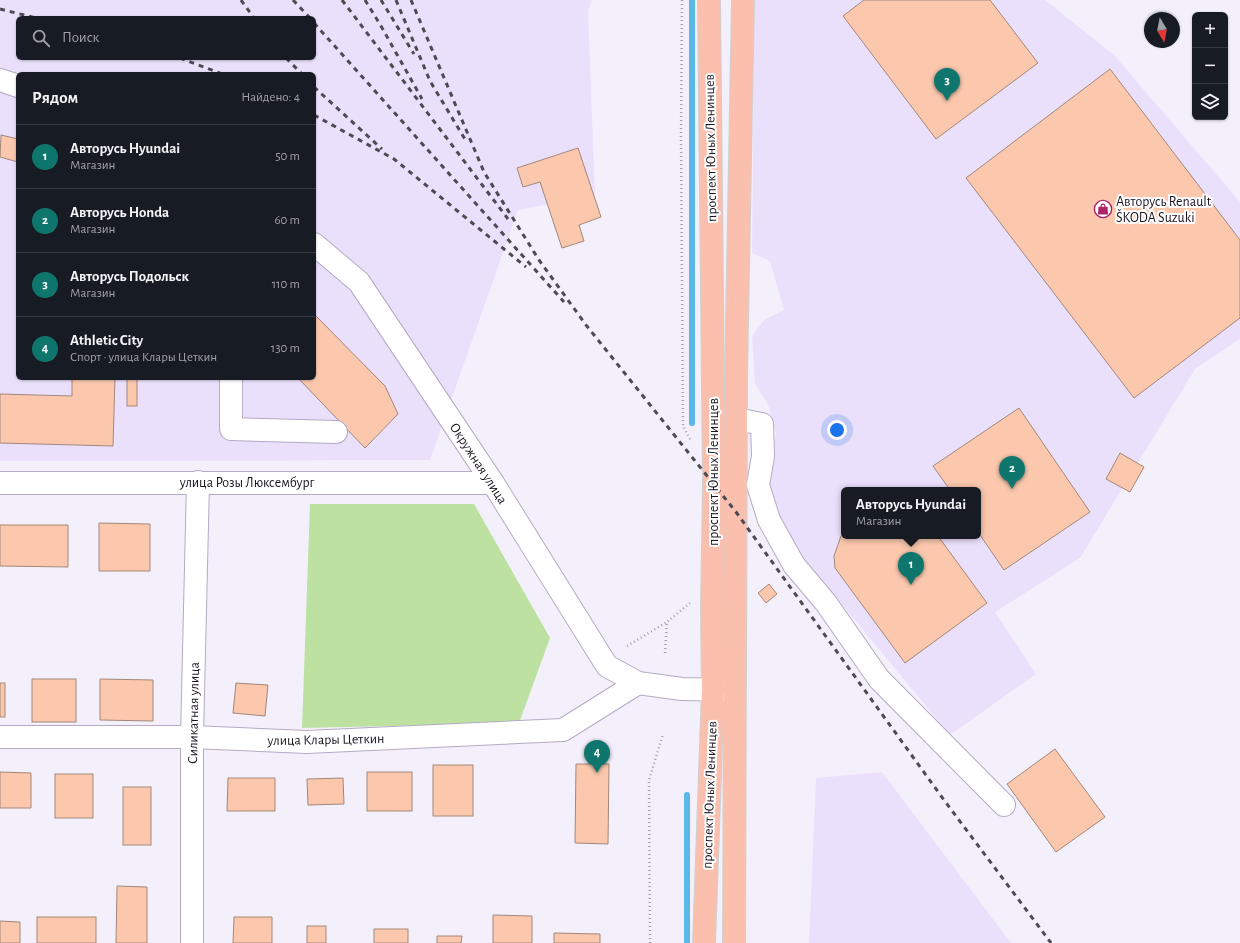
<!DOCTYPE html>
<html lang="ru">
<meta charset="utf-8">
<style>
body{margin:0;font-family:"Alegreya Sans",sans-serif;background:#242831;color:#f1f3f6}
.controls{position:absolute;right:12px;top:12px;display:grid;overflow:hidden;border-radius:6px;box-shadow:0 1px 3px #0004}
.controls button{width:36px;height:36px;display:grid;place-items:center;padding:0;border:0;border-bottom:1px solid #363941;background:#171b24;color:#f1f3f6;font:20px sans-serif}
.compass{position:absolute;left:1144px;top:12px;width:36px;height:36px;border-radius:50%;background:#171b24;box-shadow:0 1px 3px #0004;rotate:170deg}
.you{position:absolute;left:837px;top:430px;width:14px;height:14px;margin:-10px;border:3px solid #fff;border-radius:50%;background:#1a73e8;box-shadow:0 0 0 6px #1a73e833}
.badge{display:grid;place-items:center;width:26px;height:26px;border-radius:50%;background:#0f766e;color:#fff;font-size:13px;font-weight:700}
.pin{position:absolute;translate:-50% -33px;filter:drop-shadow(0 1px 2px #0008)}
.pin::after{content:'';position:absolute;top:21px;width:14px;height:12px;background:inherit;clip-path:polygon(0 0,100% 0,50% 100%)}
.popup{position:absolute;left:841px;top:487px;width:140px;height:52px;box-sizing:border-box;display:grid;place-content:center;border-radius:6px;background:#171b24;filter:drop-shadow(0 1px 3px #0005);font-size:13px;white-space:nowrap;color:#9ea1a6}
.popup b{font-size:15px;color:#f1f3f6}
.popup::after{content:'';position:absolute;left:50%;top:100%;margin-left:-8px;border:8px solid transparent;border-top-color:#171b24}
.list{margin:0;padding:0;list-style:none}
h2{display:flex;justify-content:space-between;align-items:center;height:52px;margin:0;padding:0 16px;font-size:17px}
h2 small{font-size:13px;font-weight:400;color:#9ea1a6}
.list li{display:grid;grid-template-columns:26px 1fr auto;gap:12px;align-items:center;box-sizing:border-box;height:64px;padding:0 16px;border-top:1px solid #363941}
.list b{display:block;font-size:15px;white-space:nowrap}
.list p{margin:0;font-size:13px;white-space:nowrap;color:#9ea1a6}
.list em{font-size:13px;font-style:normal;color:#9ea1a6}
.icon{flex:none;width:22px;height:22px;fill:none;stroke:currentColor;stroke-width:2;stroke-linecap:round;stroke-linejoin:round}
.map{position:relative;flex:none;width:1240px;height:943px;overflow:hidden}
.search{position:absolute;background:#171b24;box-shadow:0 1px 3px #0004;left:16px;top:16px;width:300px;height:44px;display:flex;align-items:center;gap:10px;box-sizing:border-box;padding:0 14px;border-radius:6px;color:#9ea1a6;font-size:15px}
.panel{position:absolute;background:#171b24;box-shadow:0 1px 3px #0004;left:16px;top:72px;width:300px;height:308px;border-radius:6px}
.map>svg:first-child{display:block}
.built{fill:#ebe0fc;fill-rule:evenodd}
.green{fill:#bde1a1}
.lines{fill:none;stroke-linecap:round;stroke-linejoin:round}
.stream{stroke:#5ab8e9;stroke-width:6}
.building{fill:#fbc8ae;stroke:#a28779}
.minor-casing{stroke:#b4aac4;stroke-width:24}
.major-casing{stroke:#d1d0d2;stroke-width:24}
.path{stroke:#a5a1ac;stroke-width:2.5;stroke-dasharray:1 3;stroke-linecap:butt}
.minor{stroke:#fff;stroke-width:22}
.major{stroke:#fbbfad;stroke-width:22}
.rail{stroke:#4e4a54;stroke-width:3;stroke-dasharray:5 5;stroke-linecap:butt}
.labels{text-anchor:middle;stroke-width:4;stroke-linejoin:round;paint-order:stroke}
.street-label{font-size:14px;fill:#19151f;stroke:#fff}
.poi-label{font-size:14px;fill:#19151f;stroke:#fff;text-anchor:start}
</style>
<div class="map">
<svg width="1240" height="943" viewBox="0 0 1240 943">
<rect width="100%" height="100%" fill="#f4f0fb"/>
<g class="built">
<path d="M0,0h592l-4,11 7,184 -77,15 -88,250 -430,1zM18,18h296v40h-296zM18,74h296v304h-296z"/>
<path d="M754,0h291l69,55 126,147v137l-45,30 -115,189 -85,54 41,62 -86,61 -172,-208 -13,-34 6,-37 5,-22 -7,-27 -14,-24 -3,-47 12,-16 20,-10 -14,-49 -18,-8zM844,490h134v46h-134z"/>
<polygon points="882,772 1011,943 809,943 816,778"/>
</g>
<polygon class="green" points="310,504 474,504 550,638 519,723 302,728"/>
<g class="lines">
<g class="stream">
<polyline points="692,0 692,423"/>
<polyline points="687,795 687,943"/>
</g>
</g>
<g class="building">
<polygon points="864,0 990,0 1038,63 936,139 843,16"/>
<polygon points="1110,69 1240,240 1240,318 1134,398 966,178"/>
<polygon points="1,135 18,139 18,162 0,157"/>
<polygon points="578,148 601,217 579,225 584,241 562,248 540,182 523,187 517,168"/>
<polygon points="314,314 385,386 398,414 365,448 298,378 314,378"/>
<polygon points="72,378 115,378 113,446 0,443 0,394 72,396"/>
<rect x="127" y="378" width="10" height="28"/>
<polygon points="1019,408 1090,512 1004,570 978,532 978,490 950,490 933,466"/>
<polygon points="1120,453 1144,467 1130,492 1106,479"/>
<polygon points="99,523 150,524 150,571 99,571"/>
<polygon points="0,525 68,525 68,567 0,566"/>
<polygon points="844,534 844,536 938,536 987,603 905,663 835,568 834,556 841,536"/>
<polygon points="769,584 777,594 766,603 758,593"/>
<rect x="32" y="679" width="44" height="43"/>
<polygon points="100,679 153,680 153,721 100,720"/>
<rect x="0" y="683" width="5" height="34"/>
<polygon points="236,683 268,685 265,716 233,713"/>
<polygon points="1055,749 1105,817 1056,852 1007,784"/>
<polygon points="576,764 609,764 608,844 575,843"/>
<rect x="433" y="765" width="40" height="51"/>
<polygon points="0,772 31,773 31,808 0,808"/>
<rect x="367" y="772" width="45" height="39"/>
<rect x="55" y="774" width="38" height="44"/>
<polygon points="228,778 275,778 275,811 227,811"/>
<polygon points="343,778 344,804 308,805 307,779"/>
<rect x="123" y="787" width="28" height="58"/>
<polygon points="117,886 147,887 147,943 116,943"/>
<polygon points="493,915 532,916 532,943 493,943"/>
<rect x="37" y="917" width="59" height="26"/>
<polygon points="234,917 272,917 272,943 233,943"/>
<polygon points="0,921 20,922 20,943 0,943"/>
<rect x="307" y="926" width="19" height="17"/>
<rect x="374" y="929" width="34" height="14"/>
<polygon points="554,933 600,934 600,943 554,943"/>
<polygon points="437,936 462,936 461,943 437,943"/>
</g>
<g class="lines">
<defs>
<g id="minor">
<polyline points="0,80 18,86"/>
<polyline points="314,244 359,282 493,483 607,666 638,683 682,689 731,690"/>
<polyline points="231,378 231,429 336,432"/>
<polyline points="736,419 762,424 763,456 758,485 769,520 794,565 826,603 879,679 1004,805"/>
<polyline points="0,483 493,483"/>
<polyline points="0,737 192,737 307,742 563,730 638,683"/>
<polyline points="192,943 192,737 198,482"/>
</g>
<g id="major">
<polyline points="704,943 713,689 712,609 714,486 709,0"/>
<polyline points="734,943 736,377 743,0"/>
</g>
</defs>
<use href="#minor" class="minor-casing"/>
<use href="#major" class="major-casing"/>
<g class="path">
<polyline points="682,0 681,136 683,426 691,441"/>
<polyline points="627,646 667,622"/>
<polyline points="665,653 667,622 690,603"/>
<polyline points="650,943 649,780 663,734"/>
</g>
<use href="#minor" class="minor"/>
<use href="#major" class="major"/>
<g class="rail">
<polyline points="241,0 254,18"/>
<polyline points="293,0 310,18"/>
<polyline points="342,0 508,219"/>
<polyline points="365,0 381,26 422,99"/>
<polyline points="381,0 414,54"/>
<polyline points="396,0 430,81 466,141"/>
<polyline points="411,0 484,172 539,260 586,325 736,512 944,800 1051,943"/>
<polyline points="0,9 36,18"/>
<polyline points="314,23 564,302"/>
<polyline points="180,58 222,74"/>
<polyline points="286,58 302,74"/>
<polyline points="314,87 382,149"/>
<polyline points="314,115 394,159 526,267"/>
</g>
</g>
<defs>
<symbol id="shop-ring" viewBox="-11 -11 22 22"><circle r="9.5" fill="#fff" stroke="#ac2468" stroke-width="1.5"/><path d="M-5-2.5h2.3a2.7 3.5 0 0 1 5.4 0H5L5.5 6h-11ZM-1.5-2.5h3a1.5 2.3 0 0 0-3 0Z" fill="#ac2468"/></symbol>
</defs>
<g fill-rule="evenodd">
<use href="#shop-ring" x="1093" y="199" width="20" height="20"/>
</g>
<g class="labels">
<g class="street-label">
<text transform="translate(710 148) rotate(-91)" y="5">проспект Юных Ленинцев</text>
<text transform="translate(479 463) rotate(57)" y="5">Окружная улица</text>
<text transform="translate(713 472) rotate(-90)" y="5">проспект Юных Ленинцев</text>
<text x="247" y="487">улица Розы Люксембург</text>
<text transform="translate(193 713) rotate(-89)" y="5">Силикатная улица</text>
<text transform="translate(326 739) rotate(-1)" y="5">улица Клары Цеткин</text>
<text transform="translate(709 795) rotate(-88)" y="5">проспект Юных Ленинцев</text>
</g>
<g class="poi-label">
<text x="1116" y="206">Авторусь Renault<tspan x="1116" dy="16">ŠKODA Suzuki</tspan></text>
</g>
</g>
</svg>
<div class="controls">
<button>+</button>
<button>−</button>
<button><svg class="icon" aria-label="layers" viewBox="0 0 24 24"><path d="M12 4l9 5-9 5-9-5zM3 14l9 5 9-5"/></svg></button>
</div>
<svg class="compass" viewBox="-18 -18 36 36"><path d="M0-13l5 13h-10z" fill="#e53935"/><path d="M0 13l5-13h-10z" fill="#9ea1a6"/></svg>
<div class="you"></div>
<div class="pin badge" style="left:911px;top:585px">1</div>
<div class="popup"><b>Авторусь Hyundai</b>Магазин</div>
<div class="pin badge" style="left:1012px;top:489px">2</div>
<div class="pin badge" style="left:947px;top:101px">3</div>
<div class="pin badge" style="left:597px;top:773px">4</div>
<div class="search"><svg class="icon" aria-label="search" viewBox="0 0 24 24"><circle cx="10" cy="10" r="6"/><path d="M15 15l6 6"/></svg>Поиск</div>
<section class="panel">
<h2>Рядом<small>Найдено: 4</small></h2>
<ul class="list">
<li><span class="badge">1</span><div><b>Авторусь Hyundai</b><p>Магазин</p></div><em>50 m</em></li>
<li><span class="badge">2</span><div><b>Авторусь Honda</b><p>Магазин</p></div><em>60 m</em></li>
<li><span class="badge">3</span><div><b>Авторусь Подольск</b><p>Магазин</p></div><em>110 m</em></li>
<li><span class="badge">4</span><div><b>Athletic City</b><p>Спорт · улица Клары Цеткин</p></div><em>130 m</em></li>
</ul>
</section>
</div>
